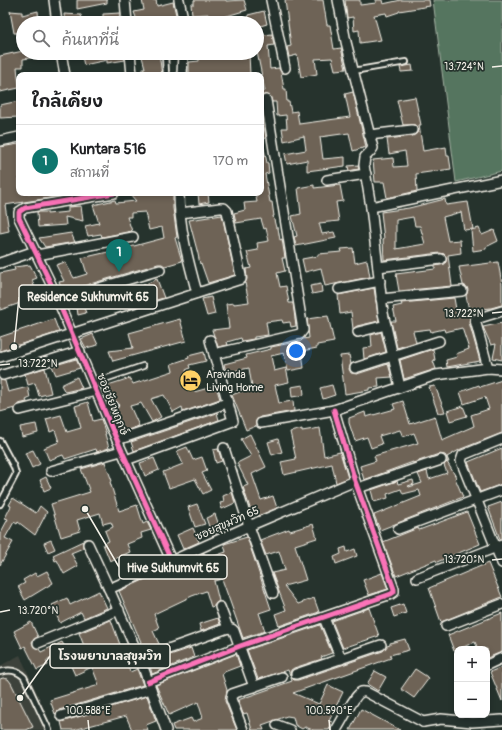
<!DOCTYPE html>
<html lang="th">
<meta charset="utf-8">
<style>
body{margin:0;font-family:Pangolin,"Playpen Sans Thai",sans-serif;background:#f2f2f2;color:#202124}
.controls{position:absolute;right:12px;bottom:12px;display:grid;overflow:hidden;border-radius:8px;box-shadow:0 2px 6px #0003}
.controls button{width:36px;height:36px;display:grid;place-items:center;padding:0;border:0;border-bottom:1px solid #e0e0e0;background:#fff;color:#202124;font:20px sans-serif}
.you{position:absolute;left:296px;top:351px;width:14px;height:14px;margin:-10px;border:3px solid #fff;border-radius:50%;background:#1a73e8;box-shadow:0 0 0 6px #1a73e833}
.badge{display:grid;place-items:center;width:26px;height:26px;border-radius:50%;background:#0f766e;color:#fff;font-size:13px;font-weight:700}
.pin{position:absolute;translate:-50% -33px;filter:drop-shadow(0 1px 2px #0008)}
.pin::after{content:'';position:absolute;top:21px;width:14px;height:12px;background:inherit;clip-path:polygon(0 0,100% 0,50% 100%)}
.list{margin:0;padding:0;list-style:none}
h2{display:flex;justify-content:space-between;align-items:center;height:52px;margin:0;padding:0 16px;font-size:17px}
h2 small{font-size:13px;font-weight:400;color:#757577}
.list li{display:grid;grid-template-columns:26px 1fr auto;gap:12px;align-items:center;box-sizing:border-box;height:72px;padding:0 16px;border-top:1px solid #e0e0e0}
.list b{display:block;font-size:15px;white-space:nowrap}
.list p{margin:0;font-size:13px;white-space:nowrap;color:#757577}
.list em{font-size:13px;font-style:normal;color:#757577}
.icon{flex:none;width:22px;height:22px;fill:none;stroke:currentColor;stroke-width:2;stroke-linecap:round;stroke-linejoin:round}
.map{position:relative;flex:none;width:502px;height:730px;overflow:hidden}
.search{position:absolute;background:#fff;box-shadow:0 2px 6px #0003;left:16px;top:16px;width:248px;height:44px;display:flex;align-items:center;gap:10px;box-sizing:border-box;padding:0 14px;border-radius:22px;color:#757577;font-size:15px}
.panel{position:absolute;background:#fff;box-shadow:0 2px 6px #0003;left:16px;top:72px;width:248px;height:124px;border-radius:8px}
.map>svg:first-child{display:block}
.built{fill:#3c423a}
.green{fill:#54745e;stroke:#a4b2a3}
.building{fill:#6e6457;stroke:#f4f1e8;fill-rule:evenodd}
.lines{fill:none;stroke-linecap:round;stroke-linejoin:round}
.service-casing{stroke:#f4f1e8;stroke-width:8}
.minor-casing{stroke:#f4f1e8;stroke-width:12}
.service{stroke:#26332d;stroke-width:4.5}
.minor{stroke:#26332d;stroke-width:9}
.cycleway-casing{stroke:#26332d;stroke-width:8}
.cycleway{stroke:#fb73b8;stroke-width:5}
.ticks{fill:none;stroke:#f4f1e8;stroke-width:1.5}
.labels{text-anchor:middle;stroke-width:3.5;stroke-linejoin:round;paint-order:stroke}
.poi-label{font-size:11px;fill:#f4f1e8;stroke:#26332d;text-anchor:start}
.street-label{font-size:11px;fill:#f4f1e8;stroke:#26332d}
.ticks-label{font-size:10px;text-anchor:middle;fill:#f4f1e8;stroke:#26332d;stroke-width:3.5;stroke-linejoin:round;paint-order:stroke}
.leader{fill:none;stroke:#f4f1e8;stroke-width:1.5}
.callout-dot{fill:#f4f1e8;stroke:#26332d;stroke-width:1.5}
.callout{fill:#26332d;stroke:#f4f1e8;stroke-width:1.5}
.callout-label{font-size:12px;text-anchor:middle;font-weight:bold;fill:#f4f1e8}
</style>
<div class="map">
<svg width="502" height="730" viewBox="0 0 502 730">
<rect width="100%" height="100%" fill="#26332d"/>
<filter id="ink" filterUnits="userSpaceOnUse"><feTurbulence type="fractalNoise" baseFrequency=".025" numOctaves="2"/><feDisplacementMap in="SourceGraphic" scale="8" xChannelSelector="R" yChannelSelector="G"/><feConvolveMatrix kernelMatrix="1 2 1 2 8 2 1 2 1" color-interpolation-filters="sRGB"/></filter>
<g filter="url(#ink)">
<polygon class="built" points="20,655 53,730 0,730 0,666"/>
<polygon class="green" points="433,0 502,0 502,171 456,182"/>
<g class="building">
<polygon points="77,0 107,0 107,3 77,9"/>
<polygon points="142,0 156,0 157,6 173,2 178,23 138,23 134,12 144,10"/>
<polygon points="194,0 226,0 226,1 244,0 247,10 210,21 208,14 192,15 191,4 194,4"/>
<polygon points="285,0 323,0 327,25 330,25 334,49 341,48 346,69 335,70 332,58 315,59 317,74 301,77 297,55 289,57 287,47 291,46"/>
<polygon points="345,0 360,0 360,5 376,3 376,0 382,0 383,4 401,0 429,0 430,6 399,11 399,12 387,16 386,13 374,15 381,40 360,43 359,30 354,31 353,17 347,18"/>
<polygon points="10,11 22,12 22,15 38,11 39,23 23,23 23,33 14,33"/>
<polygon points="264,11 267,24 257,27 257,23 250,23 248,15"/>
<polygon points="120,13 119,23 103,23 103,14"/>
<polygon points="64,14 81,15 83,23 65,23"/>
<polygon points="272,34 274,45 268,46 270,69 279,68 281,72 284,89 286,89 287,102 289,102 291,112 297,111 299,124 350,117 345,94 353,92 366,147 353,151 349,133 320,137 323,159 345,157 345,166 307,171 307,160 287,164 285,154 306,150 304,136 284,141 282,128 287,128 286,115 277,116 276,102 272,102 270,96 265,94 261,97 261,92 265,91 257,52 257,36"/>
<polygon points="23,51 23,53 41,53 42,56 23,59 23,67 17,67 19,88 0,92 0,56"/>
<polygon points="81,53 124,53 125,60 107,63 107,60 84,65"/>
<polygon points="141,53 159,53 162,75 143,75 143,68 145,68"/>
<polygon points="199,53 249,53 250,75 189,75 189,62 199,61"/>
<polygon points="412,65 413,71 401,72 400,67"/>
<polygon points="415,97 421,125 419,125 423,151 446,147 447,156 449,156 451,169 416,174 417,191 387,198 384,182 375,182 373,160 393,158 394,167 407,166 405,151 389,154 387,139 413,136 417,133 418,129 415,125 403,125 397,100"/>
<polygon points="19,101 19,117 0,118 0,105"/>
<polygon points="261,116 262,116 266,138 261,139"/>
<polygon points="19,144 19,193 62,193 62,196 5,205 9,231 0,233 0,147"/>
<polygon points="264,148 267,163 268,163 269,173 265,174 270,202 272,202 274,216 273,216 276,228 278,228 280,240 282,239 285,258 282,258 285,271 277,273 280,287 286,286 289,303 293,303 296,326 291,327 290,322 283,323 282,320 266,322 268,335 254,337 254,339 242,341 241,338 227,342 228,345 218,347 212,330 229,328 226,304 234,303 234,304 249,302 245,283 247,279 246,269 251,268 247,252 258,250 257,243 269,241 266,228 264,229 261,219 236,223 234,213 245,210 244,203 257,202 255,193 261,193 261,149"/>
<polygon points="358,165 359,169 349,171 348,166"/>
<polygon points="314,185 314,188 340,185 343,201 336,202 339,221 319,223 322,234 334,232 336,238 296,246 294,237 297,236 292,216 301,214 298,188"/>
<polygon points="129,193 173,193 173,208 177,237 175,238 182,261 165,266 162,264 158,264 63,292 59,282 64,281 56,265 65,262 74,278 87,274 82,258 134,246 164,238 162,227 149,230 145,212 131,213 131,217 127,217 132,231 102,237 101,234 88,236 85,226 99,223 93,205 115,200 116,203 136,201"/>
<polygon points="198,193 208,193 209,202 199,204"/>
<path d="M445,199l1,6 22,-3 5,27 -9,1 -3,-18 -18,5 5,24 12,-1 1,13 -13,2 4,31 -53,5 -3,-17 39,-5v-3l10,-2 2,-6 -3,-4 -4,-1 -56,7 -1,-21h1l-3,-27 28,-4zM413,217l2,9h5l5,18 -29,5v-29z"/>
<polygon points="81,206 83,221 65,217 66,225 38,227 37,212 47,212 47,214 68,212 68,207"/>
<polygon points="222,215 235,275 208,283 201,263 200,264 198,254 189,220"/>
<polygon points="479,228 482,235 494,230 498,241 486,247 486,249 473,251 471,230"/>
<polygon points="71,233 75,242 45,247 39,238"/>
<polygon points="353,248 355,263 367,260 370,277 325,286 321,268 305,272 302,259 318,256 318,254 342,252 341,249"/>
<polygon points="498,262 502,284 502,305 491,308 469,310 466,296 468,290 467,287 463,285 459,267"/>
<polygon points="30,265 37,278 32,280 38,297 0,310 0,273 15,270 14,267"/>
<polygon points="157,279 164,298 149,302 143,285"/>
<polygon points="321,284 322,292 312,294 310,286"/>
<polygon points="128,286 131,301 114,309 107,292"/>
<polygon points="374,288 379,321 357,326 353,329 351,312 340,314 338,295"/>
<polygon points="211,297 215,314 207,316 202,299"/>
<polygon points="454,298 457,315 468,311 470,317 469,322 480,361 447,367 446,360 457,357 456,354 469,349 462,328 445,332 444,329 431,332 430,329 413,331 416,342 397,348 391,321 396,321 393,307 402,305 401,303"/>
<polygon points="81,300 86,313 78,315 77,308 72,309 67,303"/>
<polygon points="139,302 139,306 130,309 129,306"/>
<polygon points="328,316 334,342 317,345 317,348 302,351 304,368 288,371 284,353 271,356 274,371 286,368 289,382 275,385 279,403 293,401 294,411 260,417 256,421 256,426 246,430 232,395 252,387 249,368 234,371 235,374 227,376 224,364 247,358 246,355 271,349 271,347 301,341 303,339 309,338 307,319"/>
<polygon points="54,319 59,332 0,351 0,337"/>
<polygon points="180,319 186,341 113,361 109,351 133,348 129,333"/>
<polygon points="502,323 502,360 493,358 496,344 491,345 483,327"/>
<polygon points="381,332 386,352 364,359 363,348 372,347 371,335"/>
<polygon points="93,334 98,345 86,348 81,339"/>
<polygon points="433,349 435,360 433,361 436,369 404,379 400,360"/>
<polygon points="204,352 206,361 189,365 190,368 186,370 194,392 216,386 220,399 183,412 182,407 173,412 164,395 151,399 161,417 152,422 141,403 130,406 139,426 122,432 116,417 118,416 116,409 118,407 119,404 116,401 113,402 108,385 130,378 133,384 173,371 171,364 189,358 188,356"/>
<polygon points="349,355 351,364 349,369 351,373 357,374 388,364 392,377 378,378 379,387 369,388 369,390 345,394 340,356"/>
<polygon points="76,359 80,368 56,375 52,366"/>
<polygon points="45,368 51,393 39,396 35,383 28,385 25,374"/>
<polygon points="77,377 82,388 65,392 61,385"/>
<polygon points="0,380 5,381 8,392 28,387 30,398 26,400 27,402 18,404 15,408 0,412"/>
<polygon points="502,380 502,433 461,449 447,457 449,462 447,462 456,477 455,478 463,497 380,530 374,515 421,496 419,490 403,494 401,489 387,494 388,498 374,502 371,490 397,481 398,484 413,480 414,484 408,486 409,487 422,483 418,474 427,471 429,479 447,473 444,465 447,462 447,458 445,455 439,454 413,463 413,462 364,480 360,466 376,461 374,456 418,443 414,433 403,437 400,430 379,436 382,444 371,448 367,437 355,441 349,423 349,418 365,412 366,417 395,409 393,404 403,401 410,424 435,416 442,440 474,426 471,415 489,409 485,397 464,404 460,392 479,385 480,387"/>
<polygon points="303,385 304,395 292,397 291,387"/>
<polygon points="332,385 335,395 323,399 320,388"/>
<polygon points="435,386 445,412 438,413 429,387"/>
<polygon points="88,402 93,421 101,419 106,434 105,434 109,448 97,452 96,449 65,459 63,455 49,460 44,448 59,442 55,430 50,432 46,419 61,415 67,432 81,428 75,406"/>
<polygon points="463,406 467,416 450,421 447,411"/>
<polygon points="217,413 219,420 134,451 131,442"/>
<polygon points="36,424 38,433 22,437 20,427"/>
<polygon points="320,428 324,456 340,452 348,478 336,483 332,464 284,475 281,462 296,459 290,432 302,429 302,431"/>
<polygon points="250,434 266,467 252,474 261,500 273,496 277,508 258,516 255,510 251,511 243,487 248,485 237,463 251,456 241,439"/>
<polygon points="278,439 282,452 272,455 268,442"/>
<polygon points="187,447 193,460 202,457 207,471 202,473 211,490 203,494 195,479 169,488 163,472 183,464 177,451"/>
<polygon points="502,448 502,484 480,492 468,462"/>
<polygon points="218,449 222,461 216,463 213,450"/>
<polygon points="33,450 40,464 32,468 25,453"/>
<polygon points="154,458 159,470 145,476 140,463"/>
<polygon points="105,462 112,481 110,482 119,511 137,505 143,524 147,522 151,530 141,533 142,538 127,544 130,552 110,561 103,544 109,541 105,531 113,527 111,522 103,524 100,513 77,520 80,531 61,537 51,504 90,492 81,469"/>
<polygon points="46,477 51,488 44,491 40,480"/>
<polygon points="232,492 235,503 222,509 220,503 224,502 223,496"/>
<polygon points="13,498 36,513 40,506 47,512 35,535 18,522 17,524 14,522 5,538 13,542 0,565 0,534 8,519 5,518 11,506 9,505"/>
<polygon points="502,502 502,539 500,539 488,507"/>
<polygon points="197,504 205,524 195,527 188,507"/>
<polygon points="467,512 480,544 437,562 436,560 396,576 383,542 418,528 419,530"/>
<polygon points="215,514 221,531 212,535 206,518"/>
<polygon points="313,524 317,538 295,545 306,580 284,586 298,604 314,598 319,612 279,626 275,614 286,610 272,573 285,570 279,551 266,555 260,540 289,529 290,531"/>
<polygon points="193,528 199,542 183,549 177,535"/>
<polygon points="247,537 271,609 259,613 265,631 243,638 222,579 214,581 219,601 216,603 214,606 211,607 206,591 192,596 154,614 159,628 153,631 160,646 144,651 140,643 141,642 119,591 204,553 206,559 226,552 224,544"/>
<polygon points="51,540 55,549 48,552 44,543"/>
<polygon points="83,541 83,548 71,553 78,566 64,574 57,560 55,561 53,555"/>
<polygon points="346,547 347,552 355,549 357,556 336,564 334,557 341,554 340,549"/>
<polygon points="488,563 502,597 441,622 429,588"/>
<polygon points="47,571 53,583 25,600 18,587 25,583 23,580 35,573 37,576"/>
<polygon points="382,573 388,589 369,595 363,580"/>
<polygon points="99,591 107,608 84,618 81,612 60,623 52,605 67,598 70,605"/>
<polygon points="403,604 406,613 394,617 391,608"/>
<polygon points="369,608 379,636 343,648 332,621"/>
<polygon points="502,613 502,652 487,658 487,649 478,649 475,642 454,651 448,635"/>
<polygon points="218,618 220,624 201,631 199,624"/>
<polygon points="111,620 130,672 137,669 143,685 59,710 55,714 50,700 99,685 92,667 75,675 70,664 88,656 79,633"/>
<polygon points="31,622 38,637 34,639 32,642 34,647 39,649 41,652 62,642 67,651 46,661 48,665 37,670 25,646 22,648 14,631"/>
<polygon points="320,625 332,653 321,657 322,659 294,668 291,670 290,675 288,670 258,679 247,650"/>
<polygon points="405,639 409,650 390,655 391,658 293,693 319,704 328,685 343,692 329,721 332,722 329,730 313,730 305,727 302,729 295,725 293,717 287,716 262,725 264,730 252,730 247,713 243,714 238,700 292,681 291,677 294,680 298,680 383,651 387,646 390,645 390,643"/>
<polygon points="191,648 194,657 152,674 149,662"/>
<polygon points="236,654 240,666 224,672 224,673 222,674 227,690 225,701 237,730 174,730 172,725 191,718 193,722 203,718 198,702 169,715 156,685"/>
<polygon points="502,667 502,701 490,672"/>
<polygon points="415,669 429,678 414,698 401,689"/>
<polygon points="375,671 386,677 378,691 367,684"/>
<polygon points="3,678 8,679 11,683 33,727 26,730 0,730 0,679"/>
<polygon points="147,696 156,721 146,725 148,730 132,730 126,716 74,730 63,730 61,722"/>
<polygon points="361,709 400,730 350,730"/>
</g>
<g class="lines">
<defs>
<g id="service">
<polyline points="165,53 166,75"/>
<polyline points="353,71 406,62"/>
<polyline points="93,383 143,366"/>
<polyline points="103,409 115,405"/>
<polyline points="0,441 14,467 16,474 0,504"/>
<path d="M0,672c10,-3 17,-2 24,5l25,53"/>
</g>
<g id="minor">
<polyline points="54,0 57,23"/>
<polyline points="125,0 127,23"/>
<polyline points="179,0 184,23"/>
<polyline points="271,0 285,68"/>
<polyline points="338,0 346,42 373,148 370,152 365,157 364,165 371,207 383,313 400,387"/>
<polyline points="61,53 65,75"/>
<polyline points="130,53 132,75"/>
<polyline points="182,75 183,53"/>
<polyline points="369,135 412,130"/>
<polyline points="0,141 19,137"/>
<polyline points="327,180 366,174"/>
<polyline points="114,193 25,208 19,212 19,218 51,284 112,429 171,560"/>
<path d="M179,193c0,34 9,67 18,100"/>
<polyline points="371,207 502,180"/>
<polyline points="37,255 133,237"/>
<polyline points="0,263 35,251"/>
<polyline points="378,267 441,259"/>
<polyline points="339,289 380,281"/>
<polyline points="381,299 462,291"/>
<polyline points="58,300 160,270"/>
<polyline points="358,332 386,325"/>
<polyline points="214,354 300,334 303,330 266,100"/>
<polyline points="0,357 241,279 241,276 227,211 224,208 220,208 180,213"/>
<polyline points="355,368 439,341"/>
<polyline points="488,368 475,320 476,319 502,311"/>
<polyline points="3,375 80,351"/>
<polyline points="20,410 96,391"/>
<polyline points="261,423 334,410 436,375 488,368 502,369"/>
<polyline points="502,439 463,455 461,461 502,563"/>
<polyline points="117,440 227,403"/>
<polyline points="224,448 249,526 273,593"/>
<polyline points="126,460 233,421 210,340"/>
<polyline points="51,471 121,451"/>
<polyline points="358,488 441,460"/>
<polyline points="398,529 502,490"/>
<polyline points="88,544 109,589"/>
<polyline points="417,578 502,545"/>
<polyline points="220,607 228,628"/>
<polyline points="324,618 341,659"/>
<polyline points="446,626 502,604"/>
<polyline points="38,643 119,610"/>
<polyline points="140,659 228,628 232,629 234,631 254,687"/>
<polyline points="487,665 502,658"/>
<polyline points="296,674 381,645"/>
<polyline points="148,682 240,646 391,594 394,592 394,589 355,481 334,410"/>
<polyline points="61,716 151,689"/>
<polyline points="423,722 441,719 472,722 502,720"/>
<polyline points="277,725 290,730"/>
<polyline points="166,730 140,659 109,589 249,526 355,481"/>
<polyline points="243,730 231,699 232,694 282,677"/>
<path d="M336,730c5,-7 18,-34 24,-37 1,-2 4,-1 6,-1l57,30"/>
</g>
</defs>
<use href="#service" class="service-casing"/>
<use href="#minor" class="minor-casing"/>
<use href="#service" class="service"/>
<use href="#minor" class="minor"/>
<defs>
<g id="cycleway">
<polyline points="114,193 25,208 19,212 19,218 51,284 112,429 171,560"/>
<polyline points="148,682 240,646 391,594 394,592 394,589 355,481 334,410"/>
</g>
</defs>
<use href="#cycleway" class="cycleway-casing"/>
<use href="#cycleway" class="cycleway"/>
</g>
</g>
<path class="ticks" d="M492,67l10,-1M492,313l10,-1M0,365l10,-1M492,560l10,-1M0,612l10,-2M88,720l1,10M329,720l1,10"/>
<defs>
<symbol id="hotel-disc" viewBox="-11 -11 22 22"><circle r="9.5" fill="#ffd166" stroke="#26332d"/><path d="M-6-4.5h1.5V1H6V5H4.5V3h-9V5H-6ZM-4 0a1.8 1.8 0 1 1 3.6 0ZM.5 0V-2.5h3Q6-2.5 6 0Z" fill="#111"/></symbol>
</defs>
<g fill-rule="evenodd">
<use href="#hotel-disc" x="178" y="368" width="25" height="25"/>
</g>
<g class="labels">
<g class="poi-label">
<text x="206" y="378">Aravinda<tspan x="206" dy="13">Living Home</tspan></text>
</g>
<g class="street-label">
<text transform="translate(113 404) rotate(68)" y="4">ซอยชัยพฤกษ์</text>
<text transform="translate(227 523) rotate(-24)" y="4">ซอยสุขุมวิท 65</text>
</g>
</g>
<g class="ticks-label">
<text x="464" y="70">13.724°N</text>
<text x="464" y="317">13.722°N</text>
<text x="38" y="367">13.722°N</text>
<text x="464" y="563">13.720°N</text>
<text x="38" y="614">13.720°N</text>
<text x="88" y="714">100.588°E</text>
<text x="329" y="714">100.590°E</text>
</g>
<path class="leader" d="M14 347L19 297M85 509L119 567M20 698L50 656"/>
<g class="callout-dot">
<circle cx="14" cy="347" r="4"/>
<circle cx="85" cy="509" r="4"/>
<circle cx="20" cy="698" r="4"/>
</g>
<g class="callout">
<rect x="19" y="285" width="138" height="24" rx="4"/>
<rect x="119" y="555" width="108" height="24" rx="4"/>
<rect x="50" y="644" width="120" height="24" rx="4"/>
</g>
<g class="callout-label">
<text x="88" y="301">Residence Sukhumvit 65</text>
<text x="173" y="572">Hive Sukhumvit 65</text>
<text x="110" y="660">โรงพยาบาลสุขุมวิท</text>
</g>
</svg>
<div class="controls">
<button>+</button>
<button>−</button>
</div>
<div class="you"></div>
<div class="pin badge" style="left:119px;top:272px">1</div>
<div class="search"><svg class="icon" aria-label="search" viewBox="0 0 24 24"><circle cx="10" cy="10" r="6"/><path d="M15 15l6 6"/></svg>ค้นหาที่นี่</div>
<section class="panel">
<h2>ใกล้เคียง<small></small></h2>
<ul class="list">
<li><span class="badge">1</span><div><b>Kuntara 516</b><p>สถานที่</p></div><em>170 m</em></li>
</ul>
</section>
</div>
